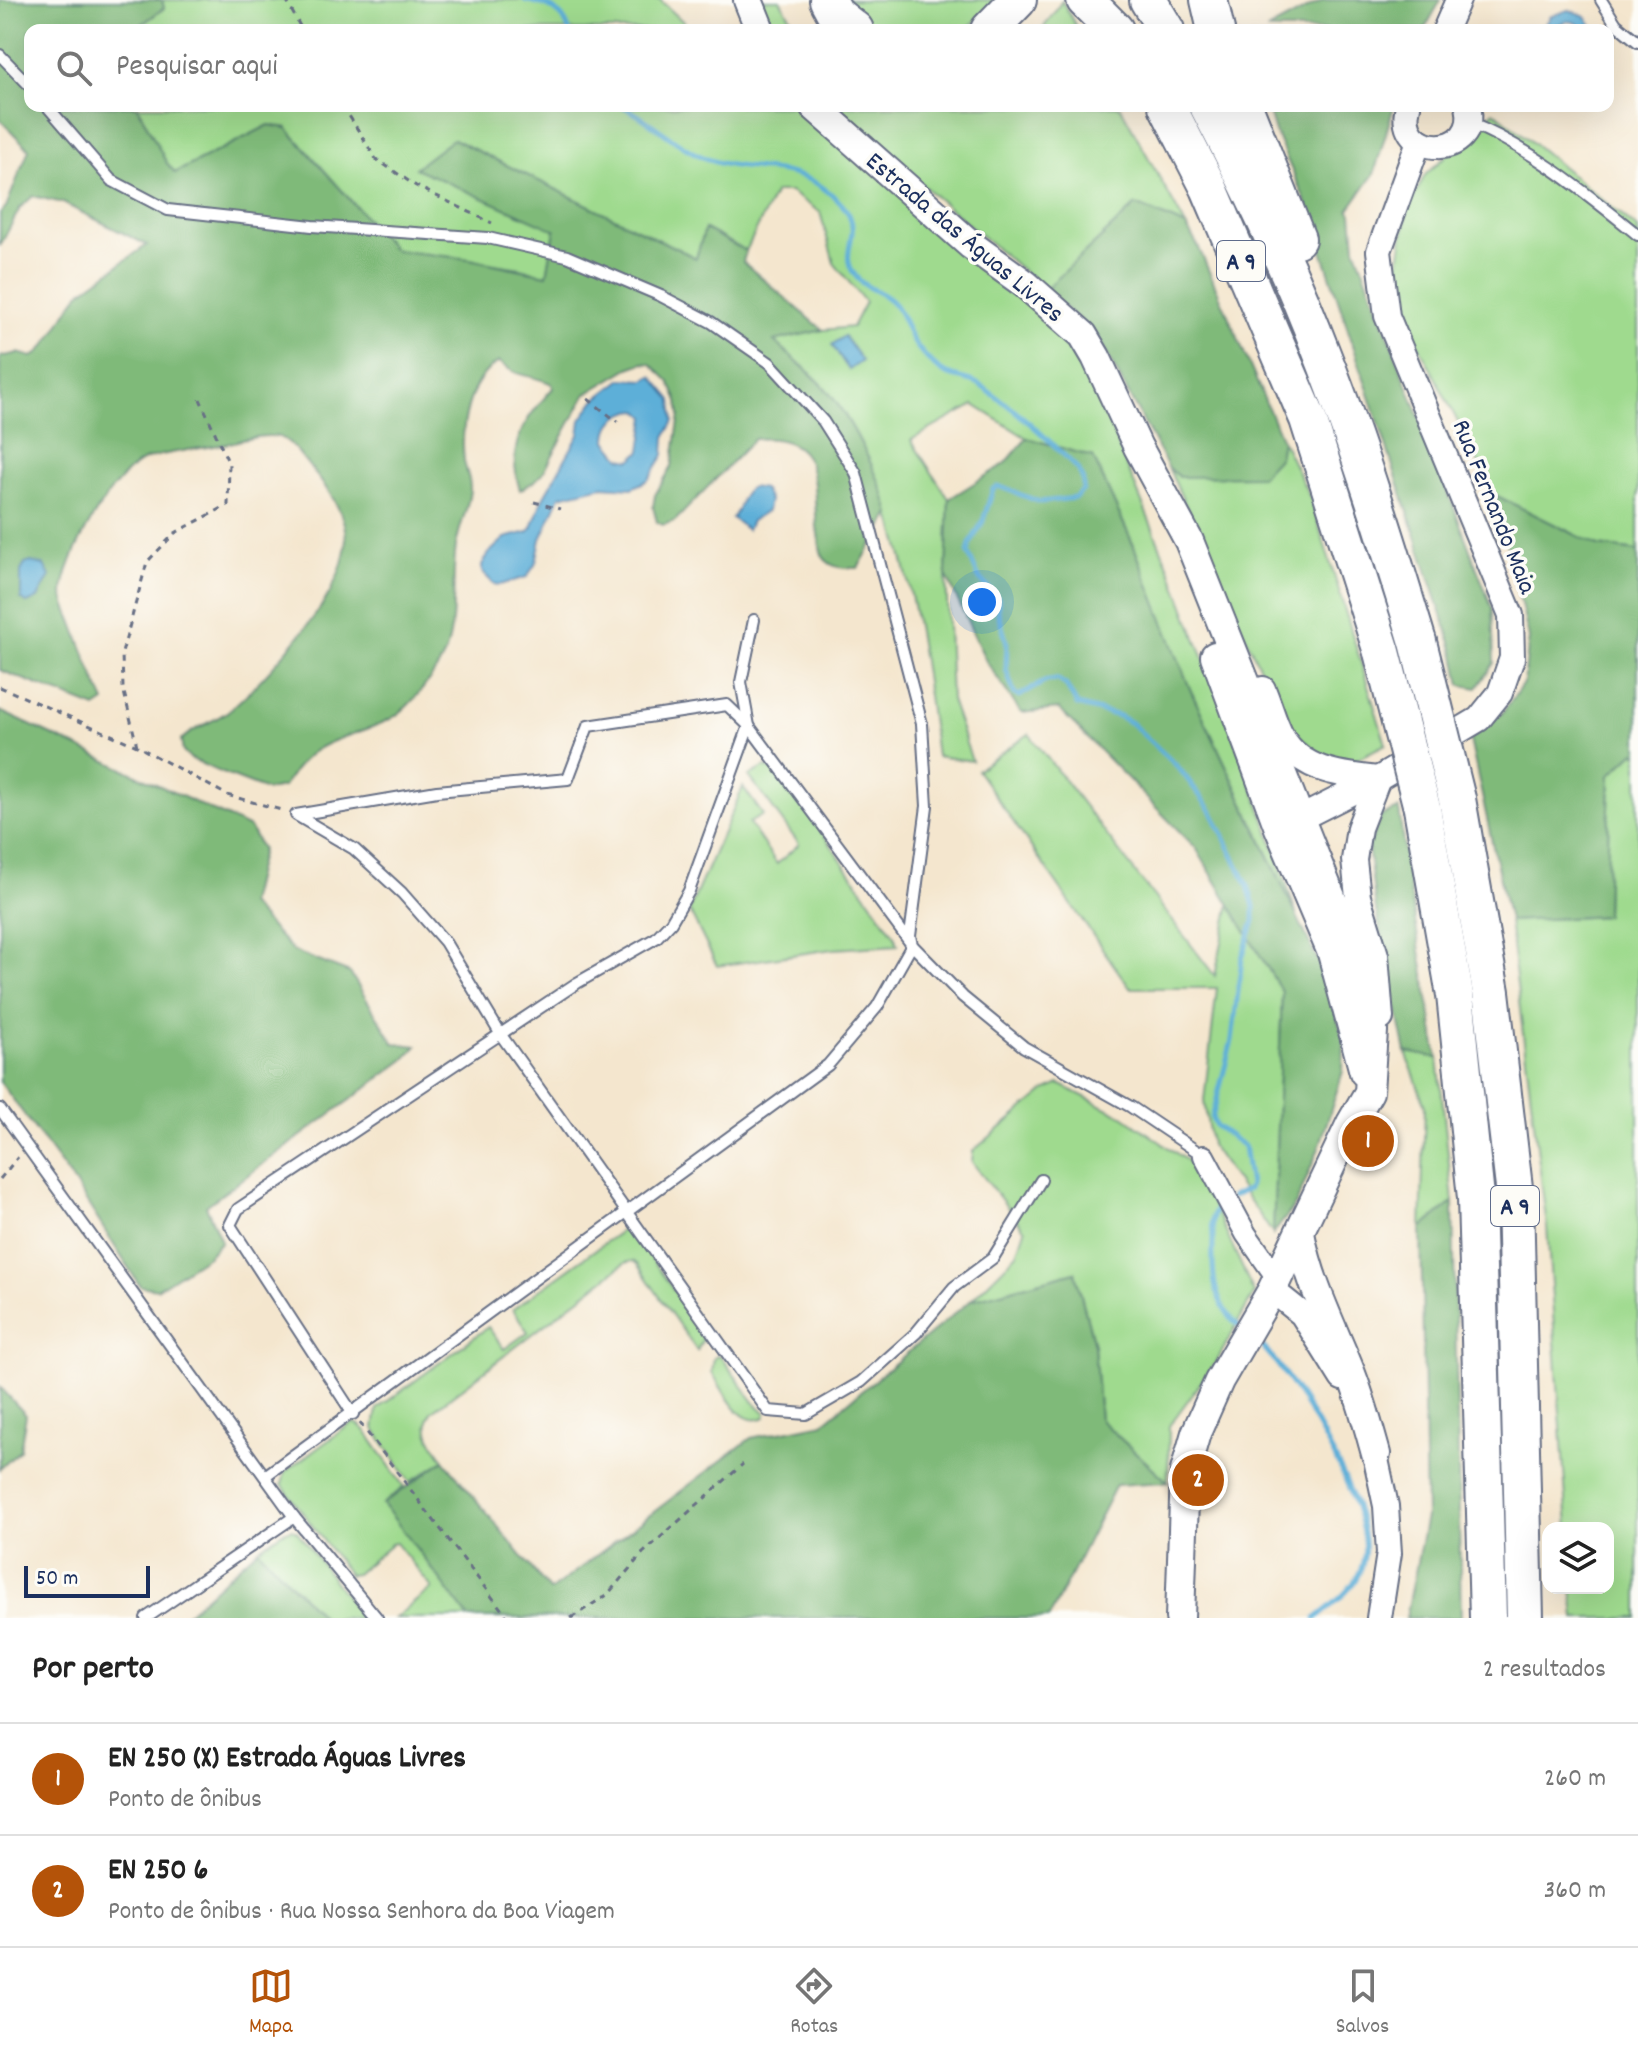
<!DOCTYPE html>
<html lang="pt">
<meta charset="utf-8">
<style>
body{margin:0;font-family:Dekko,sans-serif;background:#f2f2f2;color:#222}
.controls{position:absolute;right:24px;bottom:24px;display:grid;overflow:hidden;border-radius:16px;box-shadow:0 8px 32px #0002}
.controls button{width:72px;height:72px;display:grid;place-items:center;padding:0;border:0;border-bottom:2px solid #e0e0e0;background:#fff;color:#222;font:40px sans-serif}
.scale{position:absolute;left:24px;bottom:20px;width:126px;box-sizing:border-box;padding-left:8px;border:4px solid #1b2f5e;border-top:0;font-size:22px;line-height:28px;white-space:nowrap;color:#1b2f5e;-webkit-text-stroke:6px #fdfcf7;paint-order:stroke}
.you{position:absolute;left:982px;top:602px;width:28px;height:28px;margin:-20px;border:6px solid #fff;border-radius:50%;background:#1a73e8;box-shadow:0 0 0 12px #1a73e833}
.badge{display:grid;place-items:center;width:52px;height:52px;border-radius:50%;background:#b45309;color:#fff;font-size:26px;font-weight:700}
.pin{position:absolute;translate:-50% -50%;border:4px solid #fff;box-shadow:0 2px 8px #0006}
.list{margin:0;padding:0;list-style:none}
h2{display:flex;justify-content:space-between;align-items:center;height:104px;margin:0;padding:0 32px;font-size:34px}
h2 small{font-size:26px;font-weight:400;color:#767676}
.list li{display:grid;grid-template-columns:52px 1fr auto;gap:24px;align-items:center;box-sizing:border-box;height:112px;padding:0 32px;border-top:2px solid #e0e0e0}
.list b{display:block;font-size:30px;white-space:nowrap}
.list p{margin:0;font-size:26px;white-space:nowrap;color:#767676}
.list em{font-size:26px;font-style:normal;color:#767676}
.icon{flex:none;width:44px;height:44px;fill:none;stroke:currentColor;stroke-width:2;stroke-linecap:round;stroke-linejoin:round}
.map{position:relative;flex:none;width:1638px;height:1618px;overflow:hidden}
.search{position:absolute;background:#fff;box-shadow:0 8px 32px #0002;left:24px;right:24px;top:24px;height:88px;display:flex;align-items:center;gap:20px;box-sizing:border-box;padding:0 28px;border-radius:16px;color:#767676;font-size:30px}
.sheet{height:328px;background:#fff}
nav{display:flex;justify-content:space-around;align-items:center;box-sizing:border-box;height:112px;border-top:2px solid #e0e0e0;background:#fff;font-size:22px;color:#767676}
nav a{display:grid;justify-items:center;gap:4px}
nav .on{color:#b45309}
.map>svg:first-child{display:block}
.green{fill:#9fda8e;stroke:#5d8476;stroke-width:2}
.forest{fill:#7fba79;stroke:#4d746c;stroke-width:2}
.water{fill:#5dafd8;stroke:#3c6f9b;stroke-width:2;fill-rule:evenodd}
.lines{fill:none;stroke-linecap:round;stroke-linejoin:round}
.stream{stroke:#5dafd8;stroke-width:5}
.service-casing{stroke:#676f85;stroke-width:14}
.minor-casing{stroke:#676f85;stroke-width:24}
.tertiary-casing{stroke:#676f85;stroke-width:28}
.secondary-casing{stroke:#676f85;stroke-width:32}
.motorway-casing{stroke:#676f85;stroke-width:40}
.path{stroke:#676f85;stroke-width:3;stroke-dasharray:6 6;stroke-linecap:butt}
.service{stroke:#fff;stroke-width:10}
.minor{stroke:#fff;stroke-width:20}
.tertiary{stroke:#fff;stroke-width:24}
.secondary{stroke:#fff;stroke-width:28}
.motorway{stroke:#fff;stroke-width:36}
.motorway-bridge-casing{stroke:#676f85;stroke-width:40;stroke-linecap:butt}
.motorway-bridge{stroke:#fff;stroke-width:36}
.labels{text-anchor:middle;stroke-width:7;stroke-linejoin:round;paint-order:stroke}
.shield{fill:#fdfcf7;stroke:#5f6c8c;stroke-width:2}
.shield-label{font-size:24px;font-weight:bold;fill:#1b2f5e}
.street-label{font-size:26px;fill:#1b2f5e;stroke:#fdfcf7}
</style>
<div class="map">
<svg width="1638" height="1618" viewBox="0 0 1638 1618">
<rect width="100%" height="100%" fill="#fdfcf7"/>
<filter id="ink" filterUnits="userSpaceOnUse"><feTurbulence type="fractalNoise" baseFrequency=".0125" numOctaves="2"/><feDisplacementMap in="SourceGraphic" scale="16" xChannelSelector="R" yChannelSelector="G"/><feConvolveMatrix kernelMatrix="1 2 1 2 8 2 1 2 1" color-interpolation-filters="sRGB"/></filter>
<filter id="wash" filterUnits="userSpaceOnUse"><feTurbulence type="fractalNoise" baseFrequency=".006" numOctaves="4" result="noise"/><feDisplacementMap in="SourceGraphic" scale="32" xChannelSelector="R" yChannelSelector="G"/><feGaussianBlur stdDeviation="1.8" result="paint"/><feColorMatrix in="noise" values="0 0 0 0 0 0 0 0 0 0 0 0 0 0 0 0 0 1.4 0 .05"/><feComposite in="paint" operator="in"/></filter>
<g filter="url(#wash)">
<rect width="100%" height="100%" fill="#f4e6ce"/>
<g class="green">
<polygon points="162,0 660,0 692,30 134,30 164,8"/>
<polygon points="761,0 780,0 798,30 774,30"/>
<polygon points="843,0 997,0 974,23 962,30 876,30 847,7"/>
<polygon points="1062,1 1078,30 1042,30"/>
<path d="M137,106h668l267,228 103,248 90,238 31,93 -107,-226 -56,-143 -40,-87 -66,-19 -53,-33 -63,35 38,59 -3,76 5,125 21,61 -36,-5c-15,-118 -34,-271 -109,-366 -15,-18 -37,-34 -54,-50l50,-10 29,-3 13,-25 -31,-39 -14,-51 -30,-20h-15l-29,59 -41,-22 -9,29 -243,-119 102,91 -8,46 -26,-8 -127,-18 -107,-122 -18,-3 -94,48 -9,-11z"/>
<polygon points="830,106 1120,106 1186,226 1136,205 1045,290"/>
<polygon points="1494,111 1638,229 1638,551 1598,546 1495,495 1412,332 1398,268 1407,210 1425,175"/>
<polygon points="1282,440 1310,497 1386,744 1353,761 1322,755 1286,725 1168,467 1179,477 1279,457"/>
<polygon points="1029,734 1215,976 1230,903 1282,992 1273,1234 1211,1145 1204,1101 1217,988 1130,988 977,770"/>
<polygon points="1636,751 1638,756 1638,1618 1575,1618 1572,1588 1608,1588 1608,1528 1568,1528 1547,1227 1509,921 1606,916 1610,775"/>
<polygon points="765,767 780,773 895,936 898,945 833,949 717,966 689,910 743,787 763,815 749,823 777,864 799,844 749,776"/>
<polygon points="1406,1052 1438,1058 1453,1202 1421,1229 1425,1107"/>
<polygon points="1059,1084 1123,1116 1196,1167 1254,1293 1218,1359 1169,1426 1168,1482 1100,1420 1094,1345 1075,1272 971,1300 1017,1254 1025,1230 972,1162 973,1151 1045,1091"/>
<path d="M631,1230l74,104 -8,17 -60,-87 -4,-3 -8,2 -194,149c-10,19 3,32 13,48l-34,22 -36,-54 3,-19 111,-82 16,22 24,-17 -15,-23 108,-78z"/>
<path d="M719,1354l35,48 12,11 -1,4c-25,13 -41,-27 -53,-44l2,-15z"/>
<polygon points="352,1423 358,1424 365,1430 404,1487 383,1504 469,1618 395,1618 432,1588 396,1543 391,1544 356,1574 349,1575 282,1485 285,1472"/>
<polygon points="292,1529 297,1531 362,1618 323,1618 258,1549 281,1533"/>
</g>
<g class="forest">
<path d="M0,0h162l2,8 -30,22h-104v76h107l29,56 9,11 94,-48 18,3 107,122 76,9 77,16 8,-45 -140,-62 38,-29 243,119 9,-29 41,22 -3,11 80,68 -49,11c16,15 35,30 50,46 25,28 57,91 66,127l-32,54c-10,0 -22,1 -30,-6 -7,-5 -8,-14 -9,-22 -10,-47 11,-107 -65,-101l-79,82 -12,4 -6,-3 -4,-15 2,-12 17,-29 8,-51 -2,-14 -9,-20 -18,-17 -8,-1 -14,5 -43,26 -43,79 -8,8 -15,9c-15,-46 5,-70 33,-102l-1,-4c-22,-11 -31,-4 -53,-22 -31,16 -39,67 -35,98 1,10 7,19 6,30 -2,22 -14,42 -15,65 -3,32 1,64 -9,96 -5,14 -14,26 -22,36 -11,13 -21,26 -36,33 -25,13 -55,17 -78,34 -11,9 -19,21 -27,33l-17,3 -51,-20 -24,-11 -8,-7 -2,-12c14,-14 35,-18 51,-32 28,-25 81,-84 98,-116 29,-56 16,-81 -21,-126 -8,-9 -18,-26 -30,-29 -16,-4 -39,4 -54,7 -25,5 -54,7 -78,15 -33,11 -84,101 -84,135 0,9 7,21 10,29 10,27 20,53 32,79l-9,6 -96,-38v-313l18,-4 14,4c23,-14 31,-46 50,-66l65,-46 -84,-42 -30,-7 -13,12 -20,38v-33l6,-6 23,-58 -29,-29z"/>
<polygon points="1323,0 1441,0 1424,30 1267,30"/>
<polygon points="1267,106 1394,106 1374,174 1349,209 1352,213 1355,247 1492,608 1494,663 1477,688 1461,685 1455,655 1307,205 1275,132"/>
<polygon points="1136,205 1186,226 1198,246 1282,440 1279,457 1261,476 1179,477 1168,467 1098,338 1045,290"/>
<polygon points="1027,438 1093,457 1133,544 1191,691 1327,980 1344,1042 1343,1071 1319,1148 1296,1204 1273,1234 1282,992 1196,848 1059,709 1021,713 986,661 946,575 949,499 1006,463"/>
<polygon points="1495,495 1598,546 1638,551 1638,756 1635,752 1610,775 1606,916 1509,921 1470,740 1503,712 1524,682 1529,638"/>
<polygon points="0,711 250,828 262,850 249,904 293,951 350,973 394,1043 417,1046 404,1060 206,1206 221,1241 209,1255 157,1289 140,1286 74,1182 0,1082"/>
<polygon points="1399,809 1406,867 1438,1058 1406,1052 1376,910 1368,847 1381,816"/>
<polygon points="1453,1202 1461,1618 1406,1618 1426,1517 1421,1229"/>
<polygon points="1075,1272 1094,1345 1100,1420 1168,1482 1116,1485 1049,1618 469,1618 383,1504 444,1460 550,1591 751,1438 823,1423 971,1300"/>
<polygon points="0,1387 26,1415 20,1450 0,1469"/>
<polygon points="258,1549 323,1618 182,1618"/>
</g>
<g class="water">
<path d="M1569,10l17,6 9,14h-12c-8,-12 -21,-11 -29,0h-12l9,-14z"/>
<polygon points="844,336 862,361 849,370 832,345"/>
<path d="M652,376l20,24 2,21 -9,16 -1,18 -16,25 -16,8 -30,-2 -42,10 -19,43 -5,24 -9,14 -27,8 -6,-1 -12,-12v-7l8,-13 15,-14 23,-6 4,-4 10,-28 37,-65 2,-15 14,-20 27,-21 23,1zM639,410l7,7 -5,34 -10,9 -10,-2 -14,-17c-1,-19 14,-30 32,-31z"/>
<path d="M751,487l12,2 6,11 -2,11 -16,10 -4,9 -15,-12c10,-9 6,-23 19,-31z"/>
<polygon points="31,562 44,565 50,576 38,598 27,603 21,599 21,571 25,564"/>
</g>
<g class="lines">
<g class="stream">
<path d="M525,0c20,4 37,8 44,30"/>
<path d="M622,106c33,16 58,45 94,56 35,10 80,3 110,28 9,7 20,16 24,27 9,23 -14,39 9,63 9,10 25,12 34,23 10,11 13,26 20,38 6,9 16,20 24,27 12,10 26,9 39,15 5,2 10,7 15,10 32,22 59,48 87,76l5,11v10l-8,8 -35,4 -42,-16 -5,3 -10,32 -13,23 -2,9 11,25 19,21v14l9,30 -1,26 8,24 5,3 27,-15 11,-2 9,6 11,20 42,11 12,7 47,44 33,43 37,76 6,20v15l-12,37 -10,82 -20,78 4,8 28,20 6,39 -2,4 -16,8"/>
<path d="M1223,1202c-16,11 -9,24 -10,41 -1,33 0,60 26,83"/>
<path d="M1253,1337c38,33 120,170 111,220 -4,28 -28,45 -48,61"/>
</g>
</g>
</g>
<g filter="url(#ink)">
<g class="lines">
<defs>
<g id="service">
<polyline points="1601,0 1616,24 1638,42"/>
<polyline points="0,55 30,86"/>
<polyline points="47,106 111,180 168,210 312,226 488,238 567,256 661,296 711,322 770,363 823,421 856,473 922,724 927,806 910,936 912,945 963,997 1024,1047 1131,1107 1204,1156"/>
<path d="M1469,123c62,24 118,71 169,112"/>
<polyline points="0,1109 294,1517 377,1618"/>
<polyline points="353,1414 230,1225 238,1209 577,983 656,938 671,922 689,891 749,726 741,682 754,620"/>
<polyline points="265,1476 828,1065 877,1007 912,945 749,726 727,705 588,726 568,779 437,791 296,815 354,849 402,893 445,942 501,1035 768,1411 806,1414 861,1382 916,1333 954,1287 993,1258 1041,1180"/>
<polyline points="146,1618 294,1517"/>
</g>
<polyline id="minor" points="1204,1156 1246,1234 1277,1278"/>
<g id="tertiary">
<polyline points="1445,30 1458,0"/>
<path d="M1408,106c-14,53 73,54 60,0"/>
<path d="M1263,689c7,16 11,34 19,48 20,35 61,38 96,42"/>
<polyline points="1378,779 1359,828 1354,860 1358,897 1376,955 1381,1018"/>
<polyline points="1285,826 1378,779 1479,719 1500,693 1512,658 1511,615 1387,316 1379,251 1419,141"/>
<polyline points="1272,1290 1302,1314 1342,1378"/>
<polyline points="1371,1436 1386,1506 1389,1553 1379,1618"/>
</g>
<g id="secondary">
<polyline points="748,0 760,30"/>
<polyline points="814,106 971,245 1025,284 1083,335 1096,357 1138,447 1189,541 1353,952 1368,1000 1373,1031 1369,1092 1351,1123 1272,1290 1219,1381 1196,1433 1185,1471 1180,1618"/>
<polyline points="1215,656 1279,828 1332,953 1364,1072"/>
<path d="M1300,1233c9,48 30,89 48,133 12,29 20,59 28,88"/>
</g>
<g id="motorway">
<polyline points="828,0 836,15 855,30"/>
<polyline points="1085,0 1115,30"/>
<polyline points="1148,0 1166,30"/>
<polyline points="1209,0 1216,30"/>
<polyline points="989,30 1018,0"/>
<polyline points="1167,106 1209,188 1308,419 1382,652"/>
<path d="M1208,106c42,80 82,164 114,248 37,94 67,192 96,288"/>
<polyline points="1244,106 1297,239"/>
<polyline points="1457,799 1491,992 1515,1196 1525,1618"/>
<polyline points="1422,808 1455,995 1476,1198 1488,1618"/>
</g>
</defs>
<use href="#service" class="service-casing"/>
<use href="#minor" class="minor-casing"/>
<use href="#tertiary" class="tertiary-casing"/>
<use href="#secondary" class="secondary-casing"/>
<use href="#motorway" class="motorway-casing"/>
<g class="path">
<polyline points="286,0 302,30"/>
<polyline points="343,106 376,159 416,186 492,223"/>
<polyline points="588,399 618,422"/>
<polyline points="534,502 560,509"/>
<polyline points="0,687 137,746 227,795 285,811"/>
<polyline points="137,746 123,688 122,653 147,562 175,533 228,505 229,464 200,399"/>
<polyline points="0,1179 18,1157"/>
<polyline points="360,1423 508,1618"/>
<polyline points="571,1618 607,1595 643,1553 743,1464"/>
</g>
<use href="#service" class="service"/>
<use href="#minor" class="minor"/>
<use href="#tertiary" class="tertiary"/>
<use href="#secondary" class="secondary"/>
<use href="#motorway" class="motorway"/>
<defs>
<g id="motorway-bridge">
<polyline points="1418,642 1457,799"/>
<polyline points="1382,652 1422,808"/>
</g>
</defs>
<use href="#motorway-bridge" class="motorway-bridge-casing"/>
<use href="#motorway-bridge" class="motorway-bridge"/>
</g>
</g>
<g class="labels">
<g class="shield">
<rect x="1217" y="241" width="48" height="40" rx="6"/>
<rect x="1491" y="1186" width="48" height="40" rx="6"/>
</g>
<g class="shield-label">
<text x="1241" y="269">A 9</text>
<text x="1515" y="1214">A 9</text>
</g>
<g class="street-label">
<text transform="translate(966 236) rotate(40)" y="9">Estrada das Águas Livres</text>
<text transform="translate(1496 506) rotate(68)" y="9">Rua Fernando Maia</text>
</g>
</g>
</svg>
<div class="controls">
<button><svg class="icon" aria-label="layers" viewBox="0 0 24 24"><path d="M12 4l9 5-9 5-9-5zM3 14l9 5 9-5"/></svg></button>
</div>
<div class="scale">50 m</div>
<div class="you"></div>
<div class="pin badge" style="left:1368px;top:1141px">1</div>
<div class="pin badge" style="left:1198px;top:1480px">2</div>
<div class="search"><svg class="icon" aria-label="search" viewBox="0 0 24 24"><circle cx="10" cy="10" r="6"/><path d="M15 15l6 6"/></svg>Pesquisar aqui</div>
</div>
<section class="sheet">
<h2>Por perto<small>2 resultados</small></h2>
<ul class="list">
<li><span class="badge">1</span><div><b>EN 250 (X) Estrada Águas Livres</b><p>Ponto de ônibus</p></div><em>260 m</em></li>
<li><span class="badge">2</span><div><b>EN 250 6</b><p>Ponto de ônibus · Rua Nossa Senhora da Boa Viagem</p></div><em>360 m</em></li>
</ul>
</section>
<nav>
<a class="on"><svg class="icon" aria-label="map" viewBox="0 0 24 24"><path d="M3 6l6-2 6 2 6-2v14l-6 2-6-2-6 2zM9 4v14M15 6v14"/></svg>Mapa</a>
<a><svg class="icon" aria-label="directions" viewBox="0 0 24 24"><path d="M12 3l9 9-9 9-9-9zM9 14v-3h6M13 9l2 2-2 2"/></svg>Rotas</a>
<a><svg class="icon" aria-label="saved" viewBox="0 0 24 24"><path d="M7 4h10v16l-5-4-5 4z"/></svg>Salvos</a>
</nav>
